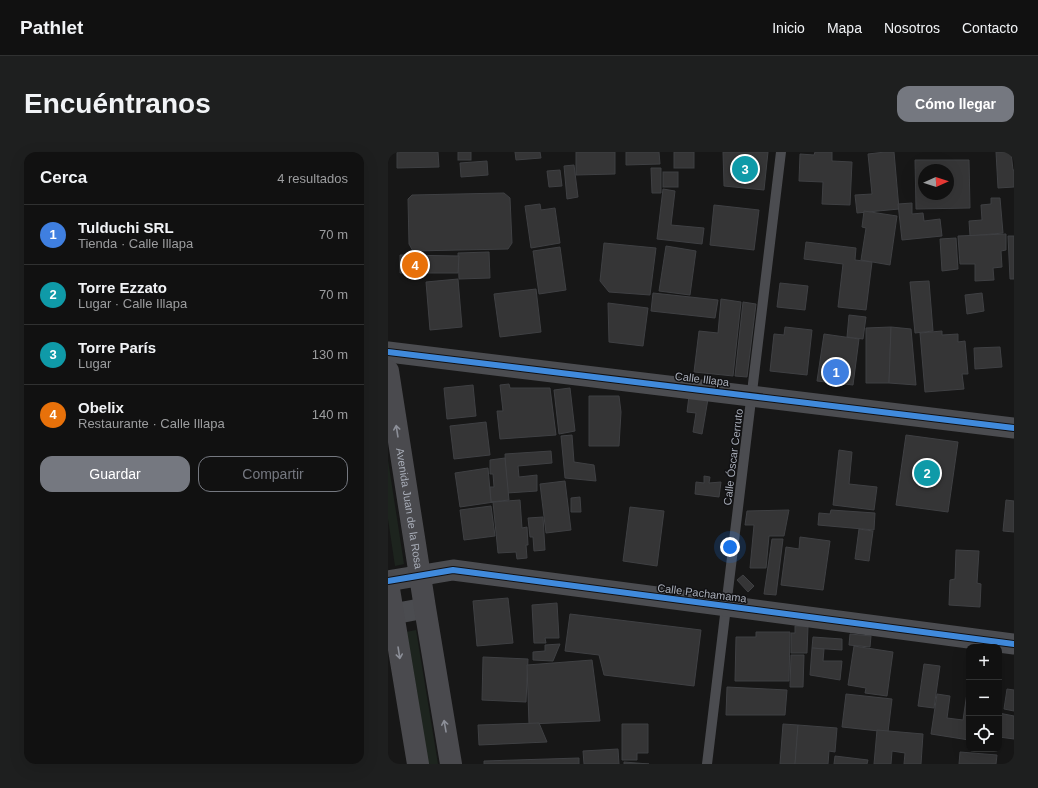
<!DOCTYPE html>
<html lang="es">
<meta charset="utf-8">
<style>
body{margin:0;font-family:Arial,sans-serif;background:#1e1f1f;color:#f1f3f6}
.controls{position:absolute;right:12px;bottom:12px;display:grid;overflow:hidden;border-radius:8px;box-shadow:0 4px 16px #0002}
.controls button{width:36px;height:36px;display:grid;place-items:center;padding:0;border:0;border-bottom:1px solid #303131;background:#111;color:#f1f3f6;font:20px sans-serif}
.compass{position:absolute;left:530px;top:12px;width:36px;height:36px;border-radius:50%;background:#111;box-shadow:0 4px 16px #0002;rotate:87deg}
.you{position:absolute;left:342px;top:395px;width:14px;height:14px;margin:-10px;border:3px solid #fff;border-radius:50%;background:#1a73e8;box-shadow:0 0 0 6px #1a73e833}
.badge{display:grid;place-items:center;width:26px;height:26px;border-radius:50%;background:#757880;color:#fff;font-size:13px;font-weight:700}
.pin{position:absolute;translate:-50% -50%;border:2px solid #fff;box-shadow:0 1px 4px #0006}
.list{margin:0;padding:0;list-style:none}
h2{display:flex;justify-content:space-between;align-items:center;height:52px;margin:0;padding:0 16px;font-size:17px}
h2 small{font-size:13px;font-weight:400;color:#9c9d9f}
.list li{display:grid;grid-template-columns:26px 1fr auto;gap:12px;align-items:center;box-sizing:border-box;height:60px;padding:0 16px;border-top:1px solid #303131}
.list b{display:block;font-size:15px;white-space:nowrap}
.list p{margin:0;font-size:13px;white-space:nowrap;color:#9c9d9f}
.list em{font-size:13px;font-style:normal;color:#9c9d9f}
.actions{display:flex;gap:8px;padding:12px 16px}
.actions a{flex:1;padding:9px 0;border:1px solid #757880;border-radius:12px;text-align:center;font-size:14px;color:#757880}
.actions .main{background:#757880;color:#fff}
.icon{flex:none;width:22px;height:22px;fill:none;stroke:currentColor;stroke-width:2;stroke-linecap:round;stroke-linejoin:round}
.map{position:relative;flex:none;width:626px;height:612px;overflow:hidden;border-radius:12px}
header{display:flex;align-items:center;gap:24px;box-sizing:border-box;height:56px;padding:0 20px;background:#111;border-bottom:1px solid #303131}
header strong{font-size:19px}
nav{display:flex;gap:22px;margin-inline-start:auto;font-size:14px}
.intro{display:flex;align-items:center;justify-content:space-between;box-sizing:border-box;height:96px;padding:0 24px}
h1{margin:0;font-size:28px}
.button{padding:10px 18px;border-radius:12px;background:#757880;color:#fff;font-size:14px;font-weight:700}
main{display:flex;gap:24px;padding:0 24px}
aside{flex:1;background:#111;border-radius:12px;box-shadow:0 4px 16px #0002}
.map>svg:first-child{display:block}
.green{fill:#1d241e}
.building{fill:#353536;stroke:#3f4043;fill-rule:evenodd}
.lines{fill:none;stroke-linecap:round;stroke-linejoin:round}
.service{stroke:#4b4c50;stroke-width:10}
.minor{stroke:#4b4c50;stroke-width:21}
.secondary{stroke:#4a4a4e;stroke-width:22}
.cycleway-casing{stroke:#111113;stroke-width:8}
.cycleway{stroke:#408adc;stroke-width:6}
.oneway{stroke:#8c8f98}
.labels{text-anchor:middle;stroke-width:3;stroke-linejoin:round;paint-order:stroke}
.street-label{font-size:11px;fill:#a8adb8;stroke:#111113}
</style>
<header>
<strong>Pathlet</strong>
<nav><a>Inicio</a><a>Mapa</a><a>Nosotros</a><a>Contacto</a></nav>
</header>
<div class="intro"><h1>Encuéntranos</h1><a class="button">Cómo llegar</a></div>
<main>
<aside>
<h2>Cerca<small>4 resultados</small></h2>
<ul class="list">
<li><span class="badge" style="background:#3f7fe0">1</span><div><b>Tulduchi SRL</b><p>Tienda · Calle Illapa</p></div><em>70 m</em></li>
<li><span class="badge" style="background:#0f9aa8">2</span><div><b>Torre Ezzato</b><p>Lugar · Calle Illapa</p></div><em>70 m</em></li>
<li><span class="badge" style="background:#0f9aa8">3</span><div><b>Torre París</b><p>Lugar</p></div><em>130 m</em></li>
<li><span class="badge" style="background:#e8710a">4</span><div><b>Obelix</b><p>Restaurante · Calle Illapa</p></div><em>140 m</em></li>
</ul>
<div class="actions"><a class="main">Guardar</a><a>Compartir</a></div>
</aside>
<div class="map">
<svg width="626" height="612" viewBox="0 0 626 612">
<rect width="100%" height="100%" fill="#171717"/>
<g class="green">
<polygon points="0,308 16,412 7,414 0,367"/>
<polygon points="28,478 50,612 40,612 18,480"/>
</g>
<g class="building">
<polygon points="9,0 50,0 51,15 9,16"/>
<rect x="70" y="0" width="13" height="8"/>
<polygon points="127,0 152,0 153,6 128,8"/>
<polygon points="188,0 227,0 227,22 188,23"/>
<polygon points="238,0 271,0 272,12 238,13"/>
<rect x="286" y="0" width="20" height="16"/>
<polygon points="335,0 380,0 376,38 336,34"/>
<polygon points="427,0 444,0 444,9 464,10 462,53 434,52 435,30 411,29 412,2 426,3"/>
<polygon points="497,0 506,0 511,57 469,61 467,43 484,42 480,2"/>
<polygon points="608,0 623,0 625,18 626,18 626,35 610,36"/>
<path d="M527,8h54l1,48 -54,1zM536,18h24v24h-24z"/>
<polygon points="99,9 100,23 73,25 72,11"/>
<polygon points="186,13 190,45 179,47 176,14"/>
<polygon points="263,16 273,16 273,41 264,41"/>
<polygon points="172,18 174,34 161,35 159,19"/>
<rect x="275" y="20" width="15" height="15"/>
<polygon points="275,37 287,39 283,73 316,76 314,92 269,87"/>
<polygon points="116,41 122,46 124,91 120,97 25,99 21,92 20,47 24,43"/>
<polygon points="603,46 612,46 615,81 582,84 581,69 594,68 593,53 603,52"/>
<polygon points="524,51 524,62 535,61 536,69 552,67 554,84 514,88 510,52"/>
<polygon points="152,52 153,58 167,56 172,91 143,96 137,54"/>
<polygon points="326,53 371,58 366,98 322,93"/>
<polygon points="476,59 509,64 502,113 473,108 478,76 474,75"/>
<polygon points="618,82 618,98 613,99 614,115 605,116 606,128 587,129 587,112 572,112 570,84"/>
<polygon points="620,84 626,84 626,127 622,127"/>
<polygon points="568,86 570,117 554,119 552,87"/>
<polygon points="418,90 468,96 467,108 484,110 478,158 450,155 455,112 416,107"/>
<polygon points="216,91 268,96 262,143 221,140 212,129"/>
<polygon points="278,94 308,99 302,143 271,139"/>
<polygon points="172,95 178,138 151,142 145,99"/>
<polygon points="101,100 102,126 71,127 70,101"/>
<polygon points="12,103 71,104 70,121 12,121"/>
<polygon points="70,127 74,175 42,178 38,130"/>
<polygon points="541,129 545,179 527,181 522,130"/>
<polygon points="392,131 420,134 417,158 389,155"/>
<polygon points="148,137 153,180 112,185 106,142"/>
<polygon points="265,141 330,148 327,166 263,159"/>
<polygon points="594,141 596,159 579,162 577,143"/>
<polygon points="333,147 353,150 345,224 306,220 311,179 330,181"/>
<polygon points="355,150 368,152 359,225 347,224"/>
<polygon points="220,151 260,156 255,194 221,190"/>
<polygon points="461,163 478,165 475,187 459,185"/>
<polygon points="397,175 424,178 419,223 382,219 386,182 396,183"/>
<polygon points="503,175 501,231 478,231 478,176"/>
<polygon points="503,175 523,177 528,233 501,231"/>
<polygon points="554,179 554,183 570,182 570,190 577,189 580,222 574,222 576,237 537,240 532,181"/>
<polygon points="436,182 471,187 465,233 429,229"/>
<polygon points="612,195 614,215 587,217 586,196"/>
<polygon points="121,232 122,236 162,236 168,283 112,287 109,259 115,259 112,233"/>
<polygon points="85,233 88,264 59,267 56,236"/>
<polygon points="182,236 187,279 171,282 166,238"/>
<polygon points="201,244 231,244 233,260 231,294 201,294"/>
<polygon points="301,244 320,247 314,282 305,280 308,261 299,260"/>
<polygon points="98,270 102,303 66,307 62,274"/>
<polygon points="184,283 186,310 206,313 208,329 177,326 173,284"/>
<polygon points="518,283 570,290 560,360 508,353"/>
<polygon points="451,298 464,300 461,332 489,335 486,358 445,353"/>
<polygon points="163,299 164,311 130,314 131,325 149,323 149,339 119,341 117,302"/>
<polygon points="117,306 121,348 103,350 102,335 106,335 105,322 102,322 102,308"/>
<polygon points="100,316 103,350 106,350 72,355 67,321"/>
<polygon points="316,324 322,325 321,331 333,330 331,345 307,342 308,330 316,331"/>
<polygon points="177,329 183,378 158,381 152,332"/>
<polygon points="192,345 193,360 183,360 183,346"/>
<polygon points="132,348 134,376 139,375 140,393 138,393 139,406 129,407 128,400 110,401 105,350"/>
<polygon points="618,348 626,349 626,380 615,379"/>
<polygon points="103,354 107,384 76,388 72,358"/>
<polygon points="242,355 276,359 269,414 235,409"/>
<polygon points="401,358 396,384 381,384 378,416 362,416 366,373 357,373 359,359"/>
<polygon points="443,358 487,361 486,378 430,373 431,361 442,362"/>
<polygon points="155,365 157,398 146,399 145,385 142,385 140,366"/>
<polygon points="471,377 485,379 481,409 467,407"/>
<polygon points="412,385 442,389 435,438 393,433 398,395 411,397"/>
<polygon points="384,387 395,387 388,443 376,442"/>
<polygon points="568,398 591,399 589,431 593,432 592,455 561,453 562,428 567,427"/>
<polygon points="355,423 366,434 360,440 349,428"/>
<polygon points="120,446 125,491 89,494 85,449"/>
<polygon points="169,451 171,486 157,486 158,491 146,491 144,453"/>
<polygon points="182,462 313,478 306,534 216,523 211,503 177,499"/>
<polygon points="407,474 420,474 419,501 403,501 403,481 407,481"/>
<polygon points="368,480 402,480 401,529 347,529 348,485 368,485"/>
<polygon points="462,482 483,484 482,495 461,493"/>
<polygon points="425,485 454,487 454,498 424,496"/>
<polygon points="172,492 165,509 145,508 145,500 157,499 157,493"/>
<polygon points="466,494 505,500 499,544 477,541 478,536 460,533"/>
<polygon points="424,496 436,497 435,509 454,509 452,528 422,523"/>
<polygon points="403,503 416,503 415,535 402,535"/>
<polygon points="95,505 140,507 138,550 94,548"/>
<polygon points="204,508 212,569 141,572 139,513"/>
<polygon points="536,512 552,514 546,556 530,554"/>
<polygon points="339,535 399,538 397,563 338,563"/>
<polygon points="619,537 626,538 626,559 616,557"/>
<polygon points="579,541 581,541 581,588 543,582 549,542 562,544 559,566 575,568"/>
<polygon points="458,542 504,547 500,580 454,575"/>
<polygon points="611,561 626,564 626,587 611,585"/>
<polygon points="151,571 159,590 91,593 90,573"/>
<polygon points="234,572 260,572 260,601 249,601 249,608 234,608"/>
<polygon points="395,572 410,573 407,612 392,612"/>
<polygon points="410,573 449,576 447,600 441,599 440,612 407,612"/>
<polygon points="489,578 535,582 533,612 516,612 517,601 504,599 503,612 486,612"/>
<polygon points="230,597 231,612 196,612 195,599"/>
<polygon points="572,600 609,603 608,612 571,612"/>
<polygon points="447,604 480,608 479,612 446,612"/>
<polygon points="191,606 191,612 96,612 96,609"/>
<polygon points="236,610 261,612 236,612"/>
</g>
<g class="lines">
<polyline class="service" points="319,612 393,0"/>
<g class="minor">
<polyline points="0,200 626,276"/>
<polyline points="0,429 65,418 626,492"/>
<polyline points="0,463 37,456"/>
</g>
<g class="secondary">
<path id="s1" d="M0,219l37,237 26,156"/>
<polyline points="0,431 30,612"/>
</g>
<defs>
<g id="cycleway">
<polyline points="0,200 626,276"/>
<polyline points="0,429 65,418 626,492"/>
</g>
</defs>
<use href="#cycleway" class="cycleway-casing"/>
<use href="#cycleway" class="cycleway"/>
</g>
<defs><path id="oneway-shaft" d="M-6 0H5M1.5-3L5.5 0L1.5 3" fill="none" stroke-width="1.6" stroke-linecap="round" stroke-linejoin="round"/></defs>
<g class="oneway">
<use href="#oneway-shaft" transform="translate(9 279) rotate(-99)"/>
<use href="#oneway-shaft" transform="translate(11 501) rotate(81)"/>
<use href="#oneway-shaft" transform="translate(57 574) rotate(-100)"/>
</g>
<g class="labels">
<g class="street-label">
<text transform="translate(314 227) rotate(7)" y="4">Calle Illapa</text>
<text transform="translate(345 305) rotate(-83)" y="4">Calle Óscar Cerruto</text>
<text dy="4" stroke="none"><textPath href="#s1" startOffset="139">Avenida Juan de la Rosa</textPath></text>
<text transform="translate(314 441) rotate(7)" y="4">Calle Pachamama</text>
</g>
</g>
</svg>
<div class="controls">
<button>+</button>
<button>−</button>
<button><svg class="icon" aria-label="locate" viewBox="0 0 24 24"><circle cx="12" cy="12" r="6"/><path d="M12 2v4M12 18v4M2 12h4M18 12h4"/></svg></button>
</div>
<svg class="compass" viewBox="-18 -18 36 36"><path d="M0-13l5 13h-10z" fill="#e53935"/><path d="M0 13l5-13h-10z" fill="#9c9d9f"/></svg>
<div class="you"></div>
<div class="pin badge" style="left:448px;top:220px;background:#3f7fe0">1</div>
<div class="pin badge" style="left:539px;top:321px;background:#0f9aa8">2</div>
<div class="pin badge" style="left:357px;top:17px;background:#0f9aa8">3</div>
<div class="pin badge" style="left:27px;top:113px;background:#e8710a">4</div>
</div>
</main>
